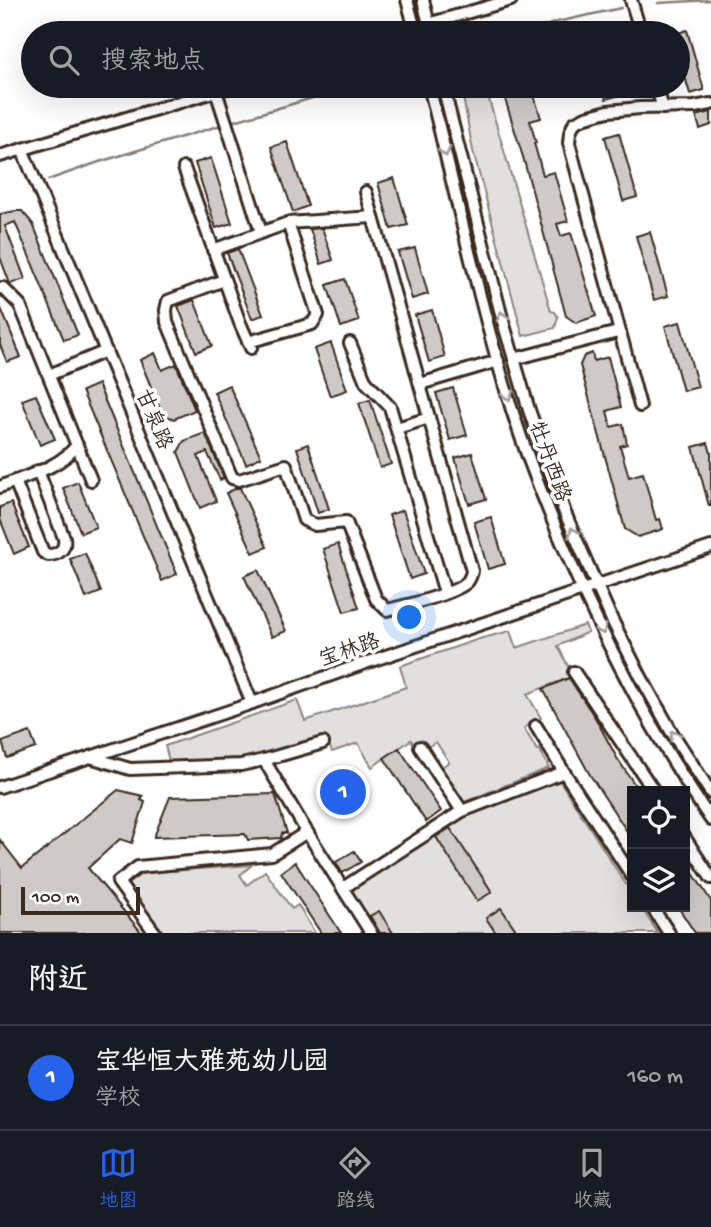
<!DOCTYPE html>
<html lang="zh">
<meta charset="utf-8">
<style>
body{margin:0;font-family:"Gochi Hand","LXGW WenKai TC",sans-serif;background:#242831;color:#f1f3f6}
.controls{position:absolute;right:21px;bottom:21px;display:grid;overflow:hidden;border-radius:0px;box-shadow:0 7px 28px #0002}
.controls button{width:63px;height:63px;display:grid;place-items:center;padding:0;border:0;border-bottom:2px solid #363941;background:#171b24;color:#f1f3f6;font:35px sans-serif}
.scale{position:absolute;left:21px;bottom:18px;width:119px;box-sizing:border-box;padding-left:7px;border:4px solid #3b2a1e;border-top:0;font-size:19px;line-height:24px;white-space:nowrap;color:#3b2a1e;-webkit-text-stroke:5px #fff;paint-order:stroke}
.you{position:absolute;left:410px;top:618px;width:24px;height:24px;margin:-18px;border:5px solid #fff;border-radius:50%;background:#1a73e8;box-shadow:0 0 0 10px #1a73e833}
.badge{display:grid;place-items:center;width:46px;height:46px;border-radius:50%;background:#2563eb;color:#fff;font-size:23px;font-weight:700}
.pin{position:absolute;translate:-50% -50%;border:4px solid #fff;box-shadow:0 2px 7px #0006}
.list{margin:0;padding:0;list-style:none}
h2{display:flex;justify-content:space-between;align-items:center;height:91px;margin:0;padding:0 28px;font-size:30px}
h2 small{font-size:23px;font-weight:400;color:#9ea1a6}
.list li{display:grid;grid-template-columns:46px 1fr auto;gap:21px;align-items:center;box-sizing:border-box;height:105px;padding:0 28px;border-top:2px solid #363941}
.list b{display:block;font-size:26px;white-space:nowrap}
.list p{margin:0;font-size:23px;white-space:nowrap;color:#9ea1a6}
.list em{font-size:23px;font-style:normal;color:#9ea1a6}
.icon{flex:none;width:38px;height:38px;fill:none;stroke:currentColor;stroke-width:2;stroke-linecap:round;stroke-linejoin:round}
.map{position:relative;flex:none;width:711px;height:933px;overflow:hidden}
.search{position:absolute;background:#171b24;box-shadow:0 7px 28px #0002;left:21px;right:21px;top:21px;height:77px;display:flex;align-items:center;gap:18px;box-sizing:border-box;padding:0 24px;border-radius:38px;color:#9ea1a6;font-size:26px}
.sheet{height:196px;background:#171b24}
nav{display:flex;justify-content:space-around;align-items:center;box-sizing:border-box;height:98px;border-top:2px solid #363941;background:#171b24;font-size:19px;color:#9ea1a6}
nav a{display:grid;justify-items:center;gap:4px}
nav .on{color:#2563eb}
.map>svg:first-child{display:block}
.green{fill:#e2e0de;stroke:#8e857e;stroke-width:2}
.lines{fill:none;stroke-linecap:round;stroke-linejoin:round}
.stream{stroke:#887e77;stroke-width:2.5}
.building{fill:#cfcac7;stroke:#3b2a1e;stroke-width:2}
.minor-casing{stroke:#3b2a1e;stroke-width:16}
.minor{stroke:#fff;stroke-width:10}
.oneway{stroke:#a79f9a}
.labels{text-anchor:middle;stroke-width:7;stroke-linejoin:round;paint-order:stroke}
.street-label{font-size:21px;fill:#3b2a1e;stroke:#fff}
</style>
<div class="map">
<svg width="711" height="933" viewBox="0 0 711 933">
<rect width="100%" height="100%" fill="#fff"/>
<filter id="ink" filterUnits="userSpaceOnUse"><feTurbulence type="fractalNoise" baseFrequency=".0143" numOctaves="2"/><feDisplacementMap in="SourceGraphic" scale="14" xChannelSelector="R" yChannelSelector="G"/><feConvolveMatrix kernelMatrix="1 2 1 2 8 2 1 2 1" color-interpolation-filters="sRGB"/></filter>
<g filter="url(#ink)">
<g class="green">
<polygon points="461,86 485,86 551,311 555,312 558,317 555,328 523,336 473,151"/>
<polygon points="585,625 588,632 558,646 573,676 527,694 541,718 524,728 537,750 540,750 549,768 464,802 440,768 449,762 436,742 419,752 411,740 372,767 358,743 332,752 326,737 256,759 234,761 169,761 165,746 297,700 305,721 406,687 400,666 479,639 510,631 516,648"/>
<polygon points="558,778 632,894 632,907 641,907 658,933 377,933 353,895 351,890 352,887 468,814"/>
<polygon points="252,865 240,875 247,885 265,871 292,909 298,905 315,933 162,933 126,885 143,873"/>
</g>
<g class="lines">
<g class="stream">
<polyline points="658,3 711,0"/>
<polyline points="524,33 557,22 621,8"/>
<polyline points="231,122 353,86"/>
<polyline points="48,180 99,162 225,124"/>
</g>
</g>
<g class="building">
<polygon points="687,30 704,90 690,94 678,52 678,33"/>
<polygon points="501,86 531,86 541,118 530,121 536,143 534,143 543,175 554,172 568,221 557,224 561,236 571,233 596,316 576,323 566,316 523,157"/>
<polygon points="602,86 617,86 620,95 606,99"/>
<polygon points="711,112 711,125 700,129 696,116"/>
<polygon points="619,133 637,197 623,201 605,137"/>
<polygon points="287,142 308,206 293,212 271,147"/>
<polygon points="211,158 232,223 216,228 195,163"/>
<polygon points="394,178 408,225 391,229 378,183"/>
<polygon points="15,211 22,211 33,224 78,335 64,340 15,222 5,226 25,279 10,284 0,257 0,214"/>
<polygon points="322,228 333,260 321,264 310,229"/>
<polygon points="650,232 668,296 654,300 636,236"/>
<polygon points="415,248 428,294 412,299 398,252"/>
<polygon points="238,249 263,315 252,319 227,253"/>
<polygon points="345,279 359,321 341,327 327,285"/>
<polygon points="194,300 212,346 196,352 178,306"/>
<polygon points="0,306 21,357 7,362 0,345"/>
<polygon points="432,310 445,357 429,362 415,315"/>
<polygon points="680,322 698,387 683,391 665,326"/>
<polygon points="331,343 347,390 330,396 314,349"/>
<polygon points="155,353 162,370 176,364 195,410 174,419 162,414 140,360"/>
<polygon points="592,353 594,361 608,357 621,407 607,411 611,427 623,424 627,444 620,446 629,477 643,473 656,520 660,519 663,529 638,537 625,529 580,365 584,356"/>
<polygon points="98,384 177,574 162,581 82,391"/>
<polygon points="229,385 261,457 246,464 214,392"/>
<polygon points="453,388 467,435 450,440 436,393"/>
<polygon points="36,395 55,439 40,445 22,400"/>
<polygon points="370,400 391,464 380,468 359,403"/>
<polygon points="205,433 224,478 220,480 207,452 198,456 216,501 200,508 178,452 184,441"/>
<polygon points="708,443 711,453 711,506 709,506 693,447"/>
<polygon points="308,444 329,509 318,513 297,448"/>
<polygon points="472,453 486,499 469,504 455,458"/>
<polygon points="78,482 96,527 81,533 63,488"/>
<polygon points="237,488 240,488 267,547 253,553 226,493"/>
<polygon points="11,503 29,547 14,554 0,519 0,507"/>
<polygon points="403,510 424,574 410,579 389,515"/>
<polygon points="491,517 505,564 488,569 474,522"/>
<polygon points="338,544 359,608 344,612 323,549"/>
<polygon points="85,553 101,592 86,598 70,559"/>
<polygon points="258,570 286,631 272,637 244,576"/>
<polygon points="569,678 596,719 617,758 639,791 632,791 632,839 590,775 543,689"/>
<polygon points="30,732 36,748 7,758 2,742"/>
<polygon points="399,748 441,811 426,822 384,758"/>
<polygon points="118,790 143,796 141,800 145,802 132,843 120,839 88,868 142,933 0,933 0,840 22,868"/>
<polygon points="275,794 287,833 282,833 281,838 248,840 245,834 154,837 170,797"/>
<polygon points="450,828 492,892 477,901 436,837"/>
<polygon points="354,851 361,862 342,873 336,862"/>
<polygon points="685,861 711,901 711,933 695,933 678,907 685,907"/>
<polygon points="295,862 341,933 321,933 281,872"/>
<polygon points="501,908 518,933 496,933 486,918"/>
<polygon points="379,911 393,933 380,933 370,916"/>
</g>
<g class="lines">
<defs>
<g id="minor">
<polyline points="407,0 416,33"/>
<polyline points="423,0 431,33"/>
<polyline points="631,0 641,33"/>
<polyline points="397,33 511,0"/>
<path d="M429,86c27,108 50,218 83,324 20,63 45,123 72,183 37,80 77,154 127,227"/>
<polyline points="443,86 502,318 529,410 565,513 612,620 641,677 671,731 711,793"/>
<polyline points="656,86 663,108"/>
<polyline points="216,91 261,232"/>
<polyline points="22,149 252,703"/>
<polyline points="0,156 233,86"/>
<polyline points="184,168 240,323 251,348"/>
<polyline points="213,250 288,223 372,217"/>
<path d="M224,280l-56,21 -2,9 1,12 65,156 7,2 47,-15 18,55 11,5 31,-3 30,77 11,11c17,-4 72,-17 81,-29 1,-1 4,-8 4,-10l-106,-379"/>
<polyline points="0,288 3,288 20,305 91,480"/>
<polyline points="248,342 312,324 318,315 288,223"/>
<polyline points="350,343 366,382 390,407 445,593"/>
<polyline points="514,359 618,332"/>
<polyline points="49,375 106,351"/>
<polyline points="420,384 498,361"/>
<polyline points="640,406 569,143 570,133 574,123 586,117 608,111 640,108 694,107 711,104"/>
<polyline points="397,428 429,418"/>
<path d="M15,481l28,71 5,3c11,0 18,-6 16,-17l-26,-67"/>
<path d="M0,487c26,-11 60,-19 77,-42"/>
<polyline points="574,672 654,791"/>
<polyline points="536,726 564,772 632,876"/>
<polyline points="420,747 462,811"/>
<polyline points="90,757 130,769 241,765 264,760 323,743"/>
<polyline points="264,760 307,832 371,933"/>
<polyline points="0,787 241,707 368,662 711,547"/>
<polyline points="685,838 711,878"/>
<polyline points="343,888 462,811 564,772"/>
<polyline points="652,907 669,933"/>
<polyline points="155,933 118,882 138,867 272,854 307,832"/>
</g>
</defs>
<use href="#minor" class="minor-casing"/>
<use href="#minor" class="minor"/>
</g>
<defs><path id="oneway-chevron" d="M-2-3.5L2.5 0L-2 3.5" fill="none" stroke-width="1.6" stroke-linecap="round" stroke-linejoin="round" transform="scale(1.75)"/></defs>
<g class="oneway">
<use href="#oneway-chevron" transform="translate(445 152) rotate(76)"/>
<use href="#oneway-chevron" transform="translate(502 316) rotate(-105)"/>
<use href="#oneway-chevron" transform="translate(508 396) rotate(73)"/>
<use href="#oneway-chevron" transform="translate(573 532) rotate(-113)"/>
<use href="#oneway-chevron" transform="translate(602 630) rotate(64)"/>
<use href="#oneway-chevron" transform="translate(674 735) rotate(-122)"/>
</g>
</g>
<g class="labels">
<g class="street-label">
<text transform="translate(155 419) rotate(67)" y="7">甘泉路</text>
<text transform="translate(551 461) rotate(70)" y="7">牡丹西路</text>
<text transform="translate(349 649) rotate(-19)" y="7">宝林路</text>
</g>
</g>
</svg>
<div class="controls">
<button><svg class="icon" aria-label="locate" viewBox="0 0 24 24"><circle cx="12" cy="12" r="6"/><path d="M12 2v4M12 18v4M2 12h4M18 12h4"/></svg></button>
<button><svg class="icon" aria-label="layers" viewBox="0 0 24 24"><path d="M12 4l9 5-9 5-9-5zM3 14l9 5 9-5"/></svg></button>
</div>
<div class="scale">100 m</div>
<div class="you"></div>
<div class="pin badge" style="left:343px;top:792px">1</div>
<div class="search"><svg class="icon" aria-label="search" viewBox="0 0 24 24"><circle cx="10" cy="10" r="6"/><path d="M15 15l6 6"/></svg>搜索地点</div>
</div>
<section class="sheet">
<h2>附近<small></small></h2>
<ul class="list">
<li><span class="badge">1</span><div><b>宝华恒大雅苑幼儿园</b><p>学校</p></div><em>160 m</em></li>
</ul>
</section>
<nav>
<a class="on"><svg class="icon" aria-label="map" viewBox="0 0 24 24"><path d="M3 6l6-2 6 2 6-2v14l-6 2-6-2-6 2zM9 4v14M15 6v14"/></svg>地图</a>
<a><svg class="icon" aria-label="directions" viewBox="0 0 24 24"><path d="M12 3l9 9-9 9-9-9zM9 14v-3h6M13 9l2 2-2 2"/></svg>路线</a>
<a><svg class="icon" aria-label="saved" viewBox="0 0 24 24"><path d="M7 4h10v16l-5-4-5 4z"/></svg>收藏</a>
</nav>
